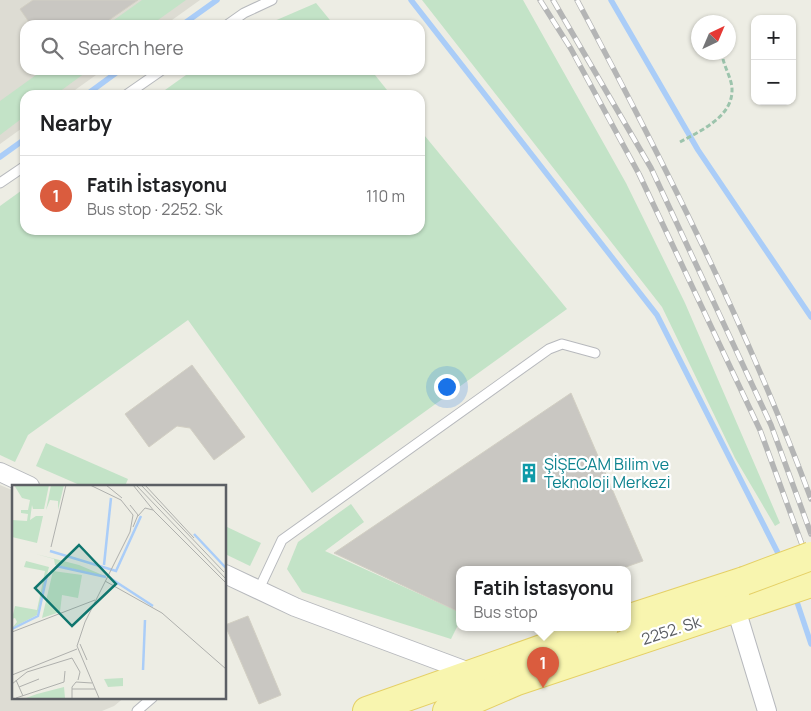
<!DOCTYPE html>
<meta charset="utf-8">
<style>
body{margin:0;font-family:Manrope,sans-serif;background:#f2f2f2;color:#202124}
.controls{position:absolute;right:15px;top:15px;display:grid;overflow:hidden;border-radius:10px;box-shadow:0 1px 4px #0004}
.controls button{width:45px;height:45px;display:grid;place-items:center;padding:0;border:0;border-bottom:1px solid #e0e0e0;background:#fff;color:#202124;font:25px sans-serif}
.compass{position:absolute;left:691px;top:15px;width:45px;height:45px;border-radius:50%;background:#fff;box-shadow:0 1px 4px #0004;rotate:44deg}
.you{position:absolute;left:446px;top:386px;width:18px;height:18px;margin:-12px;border:4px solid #fff;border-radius:50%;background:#1a73e8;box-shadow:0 0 0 8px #1a73e833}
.badge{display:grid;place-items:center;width:32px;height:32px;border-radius:50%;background:#da5c3e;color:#fff;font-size:16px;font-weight:700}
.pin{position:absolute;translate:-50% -41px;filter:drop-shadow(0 1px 2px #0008)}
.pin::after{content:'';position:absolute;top:26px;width:18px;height:15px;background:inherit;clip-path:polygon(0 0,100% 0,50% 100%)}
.popup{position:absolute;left:456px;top:566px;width:175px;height:65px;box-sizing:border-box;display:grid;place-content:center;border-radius:10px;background:#fff;filter:drop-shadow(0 1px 4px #0005);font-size:16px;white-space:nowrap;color:#757577}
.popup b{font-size:19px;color:#202124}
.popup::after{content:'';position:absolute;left:50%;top:100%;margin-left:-10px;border:10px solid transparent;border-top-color:#fff}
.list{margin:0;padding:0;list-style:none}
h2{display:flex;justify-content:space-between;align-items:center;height:65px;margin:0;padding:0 20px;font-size:21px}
h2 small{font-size:16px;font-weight:400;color:#757577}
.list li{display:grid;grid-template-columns:32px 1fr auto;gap:15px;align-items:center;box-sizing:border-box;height:80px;padding:0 20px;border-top:1px solid #e0e0e0}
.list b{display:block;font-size:19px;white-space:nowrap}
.list p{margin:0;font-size:16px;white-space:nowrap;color:#757577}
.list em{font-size:16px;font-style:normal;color:#757577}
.icon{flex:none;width:28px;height:28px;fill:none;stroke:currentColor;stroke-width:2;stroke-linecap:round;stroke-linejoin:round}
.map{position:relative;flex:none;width:811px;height:711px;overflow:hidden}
.search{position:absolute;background:#fff;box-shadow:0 1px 4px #0004;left:20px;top:20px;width:405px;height:55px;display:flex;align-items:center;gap:12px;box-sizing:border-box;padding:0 18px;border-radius:15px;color:#757577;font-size:19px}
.panel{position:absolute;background:#fff;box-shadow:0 1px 4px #0004;left:20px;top:90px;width:405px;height:145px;border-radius:15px}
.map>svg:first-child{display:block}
.education{fill:#dddcd3}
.green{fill:#c3e3c7}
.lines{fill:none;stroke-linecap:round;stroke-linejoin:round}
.stream{stroke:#aacdf8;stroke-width:5.5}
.building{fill:#c9c7c2;stroke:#d2cfc3}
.service-casing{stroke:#b7b9bd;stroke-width:11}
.minor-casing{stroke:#b7b9bd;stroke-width:20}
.primary-casing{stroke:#e5d066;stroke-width:30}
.path{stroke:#9cc4ac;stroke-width:3;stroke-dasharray:5 2.5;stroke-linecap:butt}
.service{stroke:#fff;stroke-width:9}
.minor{stroke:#fff;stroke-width:18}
.primary{stroke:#f8f5af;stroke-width:28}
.rail-casing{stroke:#b4b5b5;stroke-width:5.5}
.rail{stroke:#fff;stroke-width:4;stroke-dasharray:11;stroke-linecap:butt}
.primary-bridge-casing{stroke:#e5d066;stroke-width:30;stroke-linecap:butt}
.primary-bridge{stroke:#f8f5af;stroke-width:28}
.labels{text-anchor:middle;stroke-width:4.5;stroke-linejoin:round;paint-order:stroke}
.culture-label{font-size:16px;fill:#0d838f;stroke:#fff;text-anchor:start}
.street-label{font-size:16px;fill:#5c5f64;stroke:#fff}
.inset-river{fill:none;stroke:#aacdf8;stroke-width:2.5}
.inset-road{fill:none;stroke:#afb0ad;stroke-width:1}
.view{fill:#0f766e;fill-opacity:0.15;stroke:#0f766e;stroke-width:2.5}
.inset-edge{fill:none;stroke:#5c5f64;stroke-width:2.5}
</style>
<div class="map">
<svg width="811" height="711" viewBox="0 0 811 711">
<rect width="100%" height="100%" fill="#edede4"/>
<g class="education">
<polygon points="0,0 200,0 165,25 25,25 25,70 103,70 68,95 25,95 25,126 0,144"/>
<polygon points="0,485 14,491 14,697 125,697 114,706 102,711 0,711"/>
</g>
<g class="green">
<polygon points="142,0 186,0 151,25 107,25"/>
<polygon points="422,0 523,0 626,183 685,303 780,523 775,526 735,458 662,307"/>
<polygon points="316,3 334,25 265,25"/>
<polygon points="43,70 89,70 55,95 25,95 25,116 0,135 0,101"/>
<polygon points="193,70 371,70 391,95 158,95"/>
<polygon points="420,130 567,309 312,493 188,320 28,435 15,462 0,455 0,206 25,188 25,230 420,230"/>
<polygon points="46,443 128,479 125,486 82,486 36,466"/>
<polygon points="351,504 364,522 325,551 459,612 459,623 451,639 302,592 287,569 298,542"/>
<polygon points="225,526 261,543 250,566 225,554"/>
</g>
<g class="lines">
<g class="stream">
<polyline points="411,0 657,315 781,559"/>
<polyline points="611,0 698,150 811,317"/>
<polyline points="182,25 217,0"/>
<polyline points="86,95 120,70"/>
<polyline points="0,157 25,139"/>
<polyline points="795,596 811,644"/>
</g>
</g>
<g class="building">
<polygon points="33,0 138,0 102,25 31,25 20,9"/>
<polygon points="192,365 245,437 214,460 190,428 177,426 149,447 125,414"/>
<polygon points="571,393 643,561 620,569 459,569 459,612 334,553"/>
<polygon points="248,616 281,695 259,704 225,625"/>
</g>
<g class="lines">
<defs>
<g id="service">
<polyline points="227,25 244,13 272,0"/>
<polyline points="126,95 162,70"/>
<polyline points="0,183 25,166"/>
<polyline points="259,589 282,540 549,349 562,344 595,353"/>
<polyline points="137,711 153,697"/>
</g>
<g id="minor">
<polyline points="0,472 30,486"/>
<polyline points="225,574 295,607 472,673"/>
<polyline points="733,599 767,711"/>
</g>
<g id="primary">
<polyline points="627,619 744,581"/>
<polyline points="367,711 604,627"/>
<polyline points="447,711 517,681 811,583"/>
</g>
</defs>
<use href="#service" class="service-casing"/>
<use href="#minor" class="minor-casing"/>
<use href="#primary" class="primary-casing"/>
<path class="path" d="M680,142c20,-11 53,-25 52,-53 0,-9 -7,-21 -9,-30"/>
<use href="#service" class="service"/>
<use href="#minor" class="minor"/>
<use href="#primary" class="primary"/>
<defs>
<g id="rail">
<polyline points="540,0 571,49 639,174 760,430 811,569"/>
<polyline points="553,0 651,168 771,425 811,534"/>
<path d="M577,0c87,162 170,327 234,499"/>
</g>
</defs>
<use href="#rail" class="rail-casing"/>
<use href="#rail" class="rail"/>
<defs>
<polyline id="primary-bridge" points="744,581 811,556"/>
</defs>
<use href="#primary-bridge" class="primary-bridge-casing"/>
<use href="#primary-bridge" class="primary-bridge"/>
</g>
<defs>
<symbol id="building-bare" viewBox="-9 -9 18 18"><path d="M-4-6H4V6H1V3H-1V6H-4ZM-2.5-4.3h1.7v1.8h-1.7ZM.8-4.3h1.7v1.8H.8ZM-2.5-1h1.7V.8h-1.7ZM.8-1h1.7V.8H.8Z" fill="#0f9aa8" stroke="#fff" stroke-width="2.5" paint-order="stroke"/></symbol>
</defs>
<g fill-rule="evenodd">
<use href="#building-bare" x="515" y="459" width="28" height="28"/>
</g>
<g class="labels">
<g class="culture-label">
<text x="544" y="470">ŞİŞECAM Bilim ve<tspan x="544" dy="18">Teknoloji Merkezi</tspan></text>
</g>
<g class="street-label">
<text transform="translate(671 630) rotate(-18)" y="6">2252. Sk</text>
</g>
</g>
<g transform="translate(12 485)">
<rect width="214" height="214" fill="#edede4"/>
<path d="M2,0h35l-5,24h-11l-1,-4 -2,15 6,-4h7l-6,27 -25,-6v-17l15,1 1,-7 -7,-1v-3h7l2,-10 -8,-2zM39,0h13l-6,25v-9l-8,-1 -4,10zM24,69l43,11 26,11 -50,-11 -1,-6zM14,76l23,6 -12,48 -25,13 5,-6 -2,-4 -3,1 3,-13 22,4 8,-39 -21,-4zM41,86l29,4 -4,23 -16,-3 -2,17 -18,6zM111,193v8l-15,1 -4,-8zM52,202l1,11h-39l11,-4z" fill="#c3e3c7"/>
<path class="inset-river" d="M182,49l32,34M38,66l66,20 25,-55M92,80l7,-67M44,81l50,11M98,93l43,28M0,144l26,-13 9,-41M131,185l2,-50"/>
<path class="inset-road" d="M78,0l31,15 12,15 -3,17 -45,90 -8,24 22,52M94,0l16,13M121,0l21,26 72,72M124,0l90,94M129,0l83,87M133,0l49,53M118,20l8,10 -5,12M126,31l7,-8 8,2M39,62l15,-62M93,96l57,32 64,56M0,147l83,-32M68,159l7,16M0,190l65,-26M4,195l7,16M0,199l15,-12 45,-14 8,14 -2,8M7,202l20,-8M60,204h23M4,213l48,-16 1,-11M60,213v-11l4,-5 16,1"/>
<path class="view" d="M67,60l37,39 -44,42 -37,-38z"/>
<rect width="214" height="214" class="inset-edge"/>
</g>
</svg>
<div class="controls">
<button>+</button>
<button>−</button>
</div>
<svg class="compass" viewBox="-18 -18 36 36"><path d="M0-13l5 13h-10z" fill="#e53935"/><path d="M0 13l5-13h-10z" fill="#757577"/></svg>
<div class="you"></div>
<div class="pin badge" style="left:543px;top:688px">1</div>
<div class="popup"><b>Fatih İstasyonu</b>Bus stop</div>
<div class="search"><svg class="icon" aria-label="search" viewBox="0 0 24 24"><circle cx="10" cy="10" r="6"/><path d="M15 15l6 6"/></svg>Search here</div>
<section class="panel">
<h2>Nearby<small></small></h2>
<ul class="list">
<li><span class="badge">1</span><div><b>Fatih İstasyonu</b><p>Bus stop · 2252. Sk</p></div><em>110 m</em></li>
</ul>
</section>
</div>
